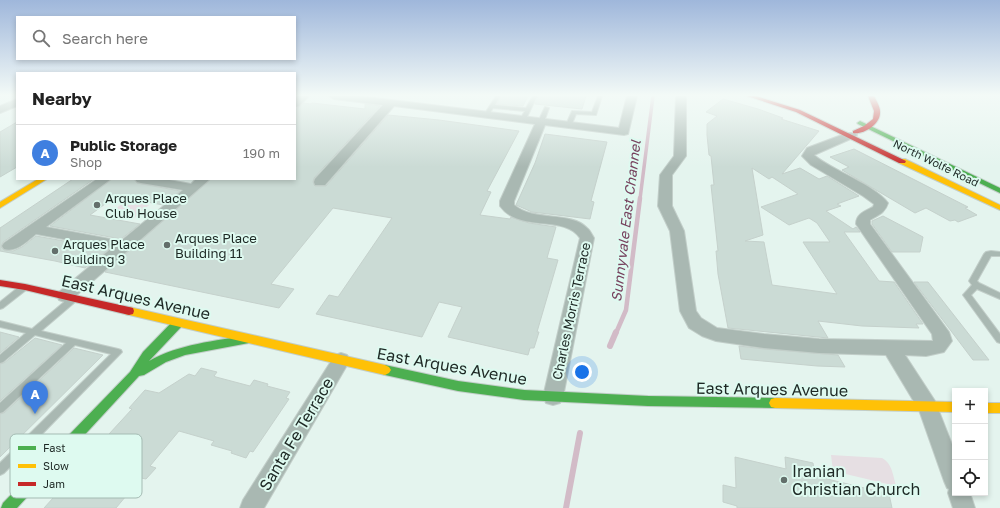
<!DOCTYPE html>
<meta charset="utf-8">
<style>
body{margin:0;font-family:"Golos Text",sans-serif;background:#f6f6f6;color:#222}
.controls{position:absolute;right:12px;bottom:12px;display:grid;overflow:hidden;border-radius:0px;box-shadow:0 2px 6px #0003}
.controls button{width:36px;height:36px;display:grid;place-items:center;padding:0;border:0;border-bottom:1px solid #e0e0e0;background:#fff;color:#222;font:20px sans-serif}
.you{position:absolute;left:582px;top:372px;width:14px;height:14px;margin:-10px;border:3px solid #fff;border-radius:50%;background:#1a73e8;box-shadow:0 0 0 6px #1a73e833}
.badge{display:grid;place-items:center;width:26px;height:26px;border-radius:50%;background:#d93025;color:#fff;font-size:13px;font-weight:700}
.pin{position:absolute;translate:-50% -33px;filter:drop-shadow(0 1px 2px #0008)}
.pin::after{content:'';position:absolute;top:21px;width:14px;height:12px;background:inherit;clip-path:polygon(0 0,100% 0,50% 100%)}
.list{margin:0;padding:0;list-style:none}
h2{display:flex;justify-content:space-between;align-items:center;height:52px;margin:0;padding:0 16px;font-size:17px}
h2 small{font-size:13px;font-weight:400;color:#767676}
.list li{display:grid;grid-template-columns:26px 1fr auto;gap:12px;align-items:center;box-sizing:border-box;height:56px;padding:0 16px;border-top:1px solid #e0e0e0}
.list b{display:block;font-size:15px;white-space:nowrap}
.list p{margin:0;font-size:13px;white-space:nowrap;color:#767676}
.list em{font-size:13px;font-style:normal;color:#767676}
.icon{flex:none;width:22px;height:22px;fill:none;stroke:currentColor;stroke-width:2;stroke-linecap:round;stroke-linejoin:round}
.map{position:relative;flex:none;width:1000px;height:508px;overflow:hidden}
.search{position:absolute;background:#fff;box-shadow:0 2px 6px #0003;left:16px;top:16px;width:280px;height:44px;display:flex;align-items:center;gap:10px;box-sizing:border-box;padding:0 14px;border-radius:0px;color:#767676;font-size:15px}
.panel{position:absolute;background:#fff;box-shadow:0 2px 6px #0003;left:16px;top:72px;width:280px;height:108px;border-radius:0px}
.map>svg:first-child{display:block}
.green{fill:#e6dfe3}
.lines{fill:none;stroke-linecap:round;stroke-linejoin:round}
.stream-far2{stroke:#d2bbc7;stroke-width:3.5}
.stream-far1{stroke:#d2bbc7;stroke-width:4.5}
.stream{stroke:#d2bbc7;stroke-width:6}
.building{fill:#cbdbd5;stroke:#c5d1cc;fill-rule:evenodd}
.lane-casing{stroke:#c2cec9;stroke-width:2}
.street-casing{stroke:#c2cec9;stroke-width:2}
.fast-casing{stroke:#c2cec9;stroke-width:2}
.slow-casing{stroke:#c2cec9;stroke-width:2}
.jam-casing{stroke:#c2cec9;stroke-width:2}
.lane{fill:#a9b8b2;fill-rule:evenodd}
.street{fill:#a9b8b2;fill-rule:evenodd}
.fast{fill:#4caf50;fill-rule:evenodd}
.slow{fill:#ffc107;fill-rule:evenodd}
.jam{fill:#c62828;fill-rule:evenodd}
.poi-dot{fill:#636f6b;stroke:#defaf0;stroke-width:1.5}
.labels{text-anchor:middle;stroke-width:4;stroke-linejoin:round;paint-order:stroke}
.far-street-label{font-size:11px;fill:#1d2824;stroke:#defaf0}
.poi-label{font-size:13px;fill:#1d2824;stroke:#defaf0;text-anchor:start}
.street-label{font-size:13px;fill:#1d2824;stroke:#defaf0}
.water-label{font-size:14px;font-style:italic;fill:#77425e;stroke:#defaf0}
.near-street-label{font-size:16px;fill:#1d2824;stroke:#defaf0}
.near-poi-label{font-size:16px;fill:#1d2824;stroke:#defaf0;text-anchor:start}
.key{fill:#defaf0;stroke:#a4bbb3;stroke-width:1}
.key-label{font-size:11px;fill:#1d2824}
</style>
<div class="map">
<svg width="1000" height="508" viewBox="0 0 1000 508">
<rect width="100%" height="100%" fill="#e4f4ee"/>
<g class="green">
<polygon points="126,201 149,205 133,219 108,214"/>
<path d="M831,455l51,3c10,5 11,17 14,28l-63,-15z"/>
</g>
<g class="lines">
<polyline class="stream-far2" points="640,199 653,96"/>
<polyline class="stream-far1" points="616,333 626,310 640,198"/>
<g class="stream">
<polyline points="610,346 616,332"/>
<polyline points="566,508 580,433"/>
</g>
</g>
<g class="building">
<polygon points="501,96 528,96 523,106 497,104"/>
<polygon points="538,96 586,96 582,109 535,104"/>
<path d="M723,99l35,10 25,9 -2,1 38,12 -37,43 18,-6 19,11 8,-3 32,20 -22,8 4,2 -15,5 27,18 3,-2 4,5h-16l35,49 15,1 29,42h-7l3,4 -57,-2 -44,-5 10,17 -100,-10 -10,-54 -2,-23h2l-7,-66h3l-3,-29 -2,-1 -2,-20v-11l10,-8 -11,-4zM752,168l17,11 3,-2 26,17 -37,13 28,18 20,-7 8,5 13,19h-27l34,52 -65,-9 -8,-43 -19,-1 18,-6z"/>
<polygon points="304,103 310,104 312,103 365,109 365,104 380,106 314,178 313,182 315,186 326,186 388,115 439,120 519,131 487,191 491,192 480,215 510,219 511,217 529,223 556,227 547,258 558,260 537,332 539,332 534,348 530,348 528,355 448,337 462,307 439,302 422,337 316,314 329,295 338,297 392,218 333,208 271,284 294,289 279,308 105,272 211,179 295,179 295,110"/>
<polygon points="17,122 17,167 0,177 0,132"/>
<polygon points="545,134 607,142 591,201 594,202 590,219 532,212 516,205 535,163"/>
<polygon points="854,149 968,207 965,208 977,215 958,222 955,220 950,221 926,208 915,213 842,170 849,167 830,157"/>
<polygon points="73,179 94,179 3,242 1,247 4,250 13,251 22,247 36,236 109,249 85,268 55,261 0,251 0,228"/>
<polygon points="112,179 134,179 137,183 180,191 163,205 116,196 90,215 140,224 121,239 50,226"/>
<polygon points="883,216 923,237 920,252 892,252 872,224 872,221"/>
<polygon points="914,282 928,282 989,360 973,360"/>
<polygon points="0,332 19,337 0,353"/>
<polygon points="35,338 62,345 0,401 0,364 4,363"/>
<polygon points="739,346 764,349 838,355 845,367 817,366 741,359"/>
<polygon points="74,348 103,355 0,457 0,414 4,413"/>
<polygon points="201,368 217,372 214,376 216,377 250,386 254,380 268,384 267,386 290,392 286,398 289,399 253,452 250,451 246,458 231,453 232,451 211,445 214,441 179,431 150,466 156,468 146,479 141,478 116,508 44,508 82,466 76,464 93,445 98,446 132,409 129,408 145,390 159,393 189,374 195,376"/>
<polygon points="735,457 786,469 785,457 813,463 815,476 889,494 892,508 737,508 737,506 723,502 723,485 736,488"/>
</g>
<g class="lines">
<defs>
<g id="lane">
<polygon points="496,96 500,96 495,105 526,108 533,96 537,96 526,119 523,121 520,119 525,111 493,108 488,116 484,116 484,115"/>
<polygon points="598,96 602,96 596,115 576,114 571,126 567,126 566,125 572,111 592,112"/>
<polygon points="545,107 549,108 544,122 539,123 538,122"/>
<polygon points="991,251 1000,252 1000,256 991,256 977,281 979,283 1000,293 1000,299 977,289 971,295 1000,334 1000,343 997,342 963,295 972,285 969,281 984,254 986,252"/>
<polygon points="23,285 26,286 27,288 26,290 3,308 0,309 0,302 20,286"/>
<polygon points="72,297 75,298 76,300 75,302 41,331 118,349 121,350 122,352 4,473 0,475 0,463 111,354 75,345 3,412 0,413 0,403 66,343 35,335 3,362 0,363 0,355 26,333 0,327 0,321 32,329 69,298"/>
</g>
<g id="street">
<polygon points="298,96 309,96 299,106 295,107 295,99"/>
<path d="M329,96h30l260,32 8,-32h10l-9,38 -4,1 -79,-10 -31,76v4c20,17 57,6 73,23 3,2 5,7 7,10l-31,159 -3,6 -7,2 -7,-2 -3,-6 37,-159c-16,-24 -61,-5 -80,-32v-5l35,-77 -141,-18 -69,79h-10l-1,-3 1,-3 68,-74 -49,-6z"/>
<path d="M676,96h10v60l-14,19v31l12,25 12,80 5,7 16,10 47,6 55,5 114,2 -1,-7 -76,-110c0,-10 9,-13 17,-17l1,-3 -11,-8 -52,-31 -9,-9 5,-8 40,-15h8l2,2 -2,2 -41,18c19,16 61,30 74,48 -3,10 -10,12 -18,17v4l79,108 3,9 -8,11 -18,4 -21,-1 30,46 20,51v41h15l5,15h-22l-5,-15 1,-4 -2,-1 -3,-7 -25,-71 -33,-55 -67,-2 -55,-5 -48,-7 -14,-5 -13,-8 -9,-17 -10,-80 -12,-25 2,-31 14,-19z"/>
<polygon points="17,99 17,106 0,113 0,106"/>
<path d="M97,179h14l-65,48 75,14 62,-51 -42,-7 -4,-1 -2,-3h29l27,5 5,-5h14l-139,121 -6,2 -6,-2 -2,-4 2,-4 53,-44 -76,-14c-9,7 -20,19 -32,15l-2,-3 2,-3z"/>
<polygon points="341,353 347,355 350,360 264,508 240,508 243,500 335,355"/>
</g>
<g id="fast">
<polygon points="860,121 1000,188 1000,193 858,124 857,123"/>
<path d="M178,319l4,1 1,3 -1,3 -33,35c30,-17 66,-20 100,-26l4,1 1,3 -1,3 -4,1 -64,12 -19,7 -22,13 -5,1 -122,132h-16l2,-5 127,-131 13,-20 31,-32z"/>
<polygon points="385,365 458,381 524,390 648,396 775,398 779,399 781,403 779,407 775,408 648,406 524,400 458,391 385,375 381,373 379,370 381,367"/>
</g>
<g id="slow">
<polygon points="899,159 905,159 1000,205 1000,210 899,163"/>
<polygon points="38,179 47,179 0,208 0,202"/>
<polygon points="129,307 385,365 389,367 391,370 389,373 385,375 125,314 124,311 125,308"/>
<polygon points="775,398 955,402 955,412 775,408 771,407 769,403 771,399"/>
<rect x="985" y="403" width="15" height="10"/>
</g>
<g id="jam">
<polygon points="747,96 756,96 800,110 906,161 905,163 899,163 796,112"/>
<path d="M868,96h6c3,6 7,12 6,18 -1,11 -17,21 -27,19v-2l11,-5 9,-7 1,-8z"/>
<polygon points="0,280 25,284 129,307 133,308 134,311 133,314 129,315 25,290 0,286"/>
</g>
</defs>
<use href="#lane" class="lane-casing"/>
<use href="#street" class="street-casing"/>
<use href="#fast" class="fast-casing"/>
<use href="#slow" class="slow-casing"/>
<use href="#jam" class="jam-casing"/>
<use href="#lane" class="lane"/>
<use href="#street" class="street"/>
<use href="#fast" class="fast"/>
<use href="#slow" class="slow"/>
<use href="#jam" class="jam"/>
</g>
<linearGradient id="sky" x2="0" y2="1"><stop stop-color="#9fb7db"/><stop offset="0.57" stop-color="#f3faf7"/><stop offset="1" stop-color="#f3faf7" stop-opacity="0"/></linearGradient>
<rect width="1000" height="167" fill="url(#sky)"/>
<g class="poi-dot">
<circle cx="97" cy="205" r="4"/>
<circle cx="167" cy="245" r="4"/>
<circle cx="55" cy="251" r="4"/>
<circle cx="784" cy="480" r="4"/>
</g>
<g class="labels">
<g class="far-street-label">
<text transform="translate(936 163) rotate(26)" y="4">North Wolfe Road</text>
</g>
<g class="poi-label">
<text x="105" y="203">Arques Place<tspan x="105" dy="15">Club House</tspan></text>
<text x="175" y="243">Arques Place<tspan x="175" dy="15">Building 11</tspan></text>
<text x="63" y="249">Arques Place<tspan x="63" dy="15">Building 3</tspan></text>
</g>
<g class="street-label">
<text transform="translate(571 311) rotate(-78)" y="5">Charles Morris Terrace</text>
</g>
<g class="water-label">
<text transform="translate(626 221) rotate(-83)" y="5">Sunnyvale East Channel</text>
</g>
<g class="near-street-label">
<text transform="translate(136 297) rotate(13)" y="6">East Arques Avenue</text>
<text transform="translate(452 366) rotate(10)" y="6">East Arques Avenue</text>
<text transform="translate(772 389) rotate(1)" y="6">East Arques Avenue</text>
<text transform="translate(296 434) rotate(-59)" y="6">Santa Fe Terrace</text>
</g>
<g class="near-poi-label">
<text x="792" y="477">Iranian<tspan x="792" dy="18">Christian Church</tspan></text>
</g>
</g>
<rect x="10" y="434" width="132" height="64" rx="6" class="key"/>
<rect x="18" y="446" width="18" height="4" fill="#4caf50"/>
<rect x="18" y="464" width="18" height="4" fill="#ffc107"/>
<rect x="18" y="482" width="18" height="4" fill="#c62828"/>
<g class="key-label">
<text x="43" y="452">Fast</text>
<text x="43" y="470">Slow</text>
<text x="43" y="488">Jam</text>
</g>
</svg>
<div class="controls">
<button>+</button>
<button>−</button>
<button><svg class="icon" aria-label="locate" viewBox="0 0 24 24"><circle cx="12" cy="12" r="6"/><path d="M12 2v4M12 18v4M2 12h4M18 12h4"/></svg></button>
</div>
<div class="you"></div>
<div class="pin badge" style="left:35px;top:414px;background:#3f7fe0">A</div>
<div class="search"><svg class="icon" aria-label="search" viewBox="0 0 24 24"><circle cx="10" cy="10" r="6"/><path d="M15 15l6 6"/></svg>Search here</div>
<section class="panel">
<h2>Nearby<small></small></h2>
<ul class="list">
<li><span class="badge" style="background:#3f7fe0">A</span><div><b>Public Storage</b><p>Shop</p></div><em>190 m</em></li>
</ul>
</section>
</div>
